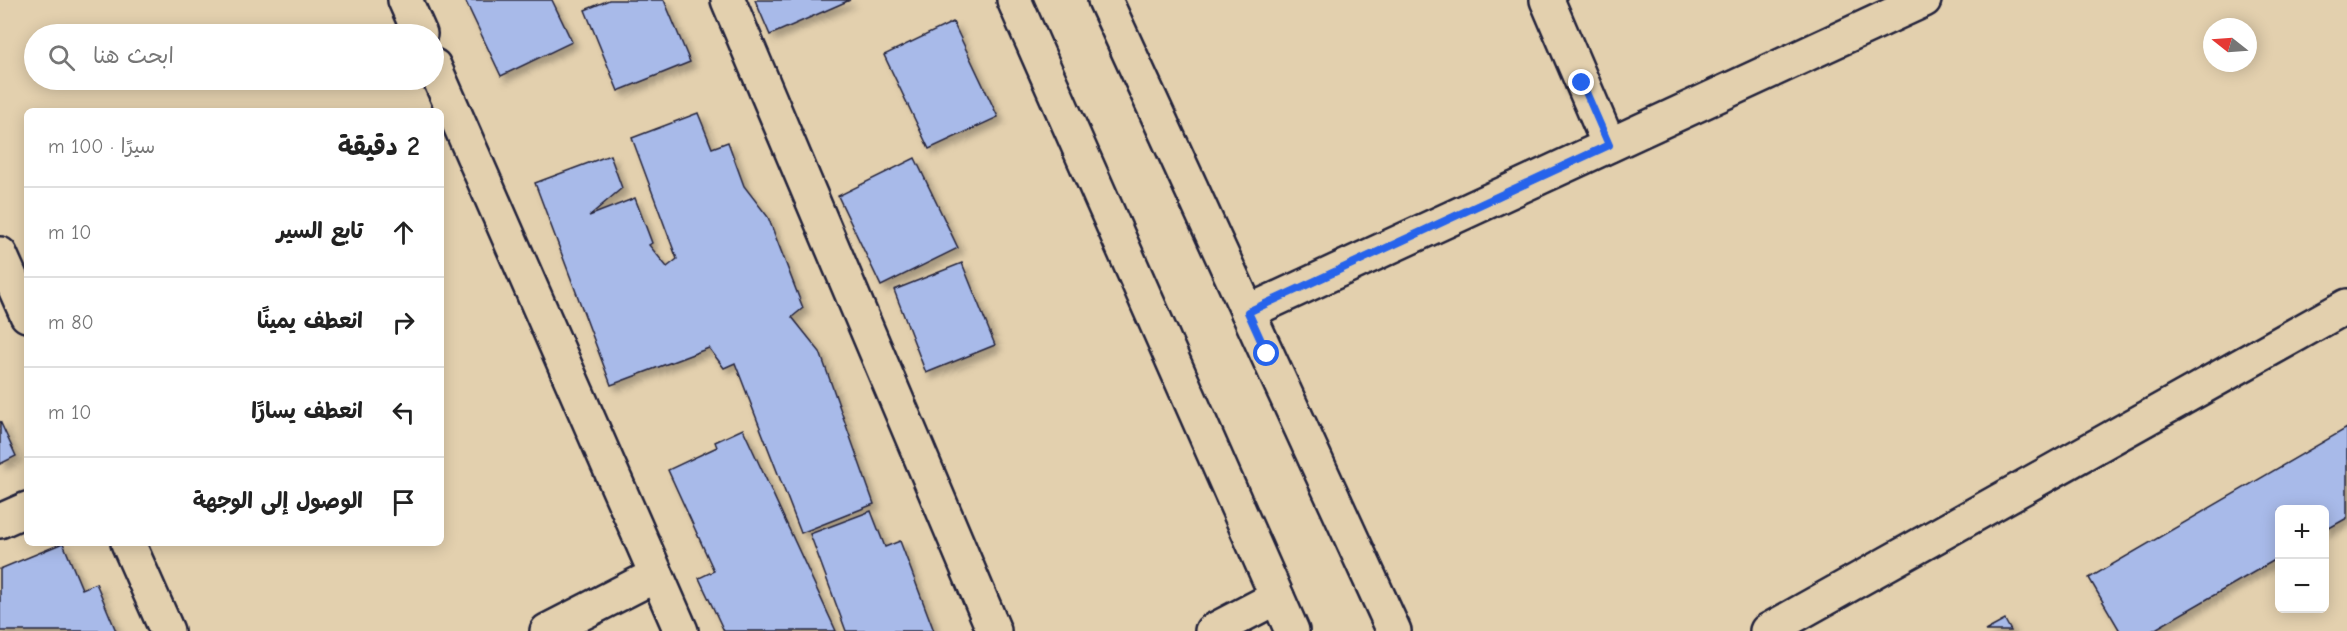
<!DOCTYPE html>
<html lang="ar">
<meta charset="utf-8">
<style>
body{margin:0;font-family:"Comic Neue","Playpen Sans Arabic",sans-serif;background:#f2f2f2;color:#222;direction:rtl}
.controls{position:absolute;right:18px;bottom:18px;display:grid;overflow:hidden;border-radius:9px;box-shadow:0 3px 15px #0003}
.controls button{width:54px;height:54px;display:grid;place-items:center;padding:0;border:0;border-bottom:2px solid #e0e0e0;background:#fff;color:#222;font:30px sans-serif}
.compass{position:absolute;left:2203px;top:18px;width:54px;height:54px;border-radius:50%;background:#fff;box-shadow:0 3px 15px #0003;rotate:287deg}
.stop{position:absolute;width:18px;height:18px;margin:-14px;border:4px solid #2563eb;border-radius:50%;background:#fff}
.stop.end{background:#2563eb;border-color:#fff;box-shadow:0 2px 6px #0008}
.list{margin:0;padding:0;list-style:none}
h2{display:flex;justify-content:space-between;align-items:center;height:78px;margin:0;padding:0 24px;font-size:26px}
h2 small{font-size:20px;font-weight:400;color:#767676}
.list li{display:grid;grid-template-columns:39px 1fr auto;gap:18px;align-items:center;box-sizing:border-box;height:90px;padding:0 24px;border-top:2px solid #e0e0e0}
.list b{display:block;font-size:22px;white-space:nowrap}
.list em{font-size:20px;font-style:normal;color:#767676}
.icon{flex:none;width:33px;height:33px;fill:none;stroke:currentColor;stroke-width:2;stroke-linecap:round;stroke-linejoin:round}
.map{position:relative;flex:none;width:2347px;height:631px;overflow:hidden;direction:ltr}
.search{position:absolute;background:#fff;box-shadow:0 3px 15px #0003;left:24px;top:24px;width:420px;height:66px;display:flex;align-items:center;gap:15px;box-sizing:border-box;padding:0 21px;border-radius:33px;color:#767676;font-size:22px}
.panel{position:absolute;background:#fff;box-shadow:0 3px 15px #0003;left:24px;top:108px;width:420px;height:438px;border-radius:9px;direction:rtl}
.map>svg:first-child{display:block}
.building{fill:#a8bae9;stroke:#22223b;stroke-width:1.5;filter:url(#shadow)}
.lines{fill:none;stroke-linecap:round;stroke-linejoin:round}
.minor-casing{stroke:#22223b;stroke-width:38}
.minor{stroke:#e3d0ae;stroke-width:33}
.route{stroke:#2563eb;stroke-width:8}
</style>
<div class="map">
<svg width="2347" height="631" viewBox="0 0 2347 631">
<defs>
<filter id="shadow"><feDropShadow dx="5.5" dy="5.5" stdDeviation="3" flood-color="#0004"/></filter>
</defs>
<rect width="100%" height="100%" fill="#e3d0ae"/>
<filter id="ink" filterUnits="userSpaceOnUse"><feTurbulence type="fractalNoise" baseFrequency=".0167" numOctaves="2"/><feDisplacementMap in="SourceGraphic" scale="12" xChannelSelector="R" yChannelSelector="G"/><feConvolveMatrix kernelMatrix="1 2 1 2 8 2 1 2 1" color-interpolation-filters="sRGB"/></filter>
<g filter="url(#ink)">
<g class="building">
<polygon points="465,0 552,0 572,42 501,76"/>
<polygon points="609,0 664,0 690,62 618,91 585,10"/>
<polygon points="755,0 850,0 770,35"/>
<polygon points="953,22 998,117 929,149 884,55"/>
<polygon points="698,113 712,148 728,142 744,186 768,217 803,308 792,317 820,352 874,504 801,533 735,363 724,368 709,348 611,385 535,183 610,155 622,188 589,216 635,198 652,243 649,245 667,267 677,259 632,138"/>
<polygon points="915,158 958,248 881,286 838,196"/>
<polygon points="962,263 995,345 926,373 894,290"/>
<polygon points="0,421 16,456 0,464"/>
<polygon points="2347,428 2347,518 2324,531 2324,510 2280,510 2280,557 2152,631 2120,631 2089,578"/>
<polygon points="743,429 836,631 724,631 699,578 714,571 668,470 717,447 715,442"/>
<polygon points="871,511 885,547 900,541 934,631 846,631 810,534"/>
<polygon points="63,543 82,589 96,583 116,631 0,631 0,569"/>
<polygon points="2005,620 2011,631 1985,631"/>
</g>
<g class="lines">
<defs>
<g id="minor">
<polyline points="405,0 420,34"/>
<polyline points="728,0 994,631"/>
<polyline points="1014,0 1292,631"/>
<polyline points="1105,0 1394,631"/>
<polyline points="1547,0 1609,145"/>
<polyline points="434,66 681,631"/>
<polyline points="0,254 27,315"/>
<polyline points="1248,312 1924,0"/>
<polyline points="0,521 27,509"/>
<polyline points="128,543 167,631"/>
<polyline points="547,631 656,575"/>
<polyline points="1212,631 1277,597"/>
<polyline points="1767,631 2347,306"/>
</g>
</defs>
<use href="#minor" class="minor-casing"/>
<use href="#minor" class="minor"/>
</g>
</g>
<g class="lines" filter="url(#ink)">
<polyline class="route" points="1267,354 1248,312 1609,145 1582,83"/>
</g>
</svg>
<div class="controls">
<button>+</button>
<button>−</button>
</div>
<svg class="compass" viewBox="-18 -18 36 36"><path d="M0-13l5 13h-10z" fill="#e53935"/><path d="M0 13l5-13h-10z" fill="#767676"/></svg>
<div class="stop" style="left:1267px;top:354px"></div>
<div class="stop end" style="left:1582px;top:83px"></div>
<div class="search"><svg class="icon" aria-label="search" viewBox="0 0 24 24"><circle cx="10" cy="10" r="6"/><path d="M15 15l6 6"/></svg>ابحث هنا</div>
<section class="panel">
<h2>2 دقيقة<small>سيرًا · 100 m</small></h2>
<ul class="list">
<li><svg class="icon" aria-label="ahead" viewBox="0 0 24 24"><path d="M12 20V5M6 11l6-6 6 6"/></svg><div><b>تابع السير</b></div><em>10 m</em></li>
<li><svg class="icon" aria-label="right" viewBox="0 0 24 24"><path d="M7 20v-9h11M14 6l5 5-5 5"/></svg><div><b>انعطف يمينًا</b></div><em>80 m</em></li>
<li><svg class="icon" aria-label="left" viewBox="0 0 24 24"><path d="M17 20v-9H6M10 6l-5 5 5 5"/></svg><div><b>انعطف يسارًا</b></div><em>10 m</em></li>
<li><svg class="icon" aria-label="arrive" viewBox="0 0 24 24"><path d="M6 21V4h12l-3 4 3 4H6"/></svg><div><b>الوصول إلى الوجهة</b></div></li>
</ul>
</section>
</div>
